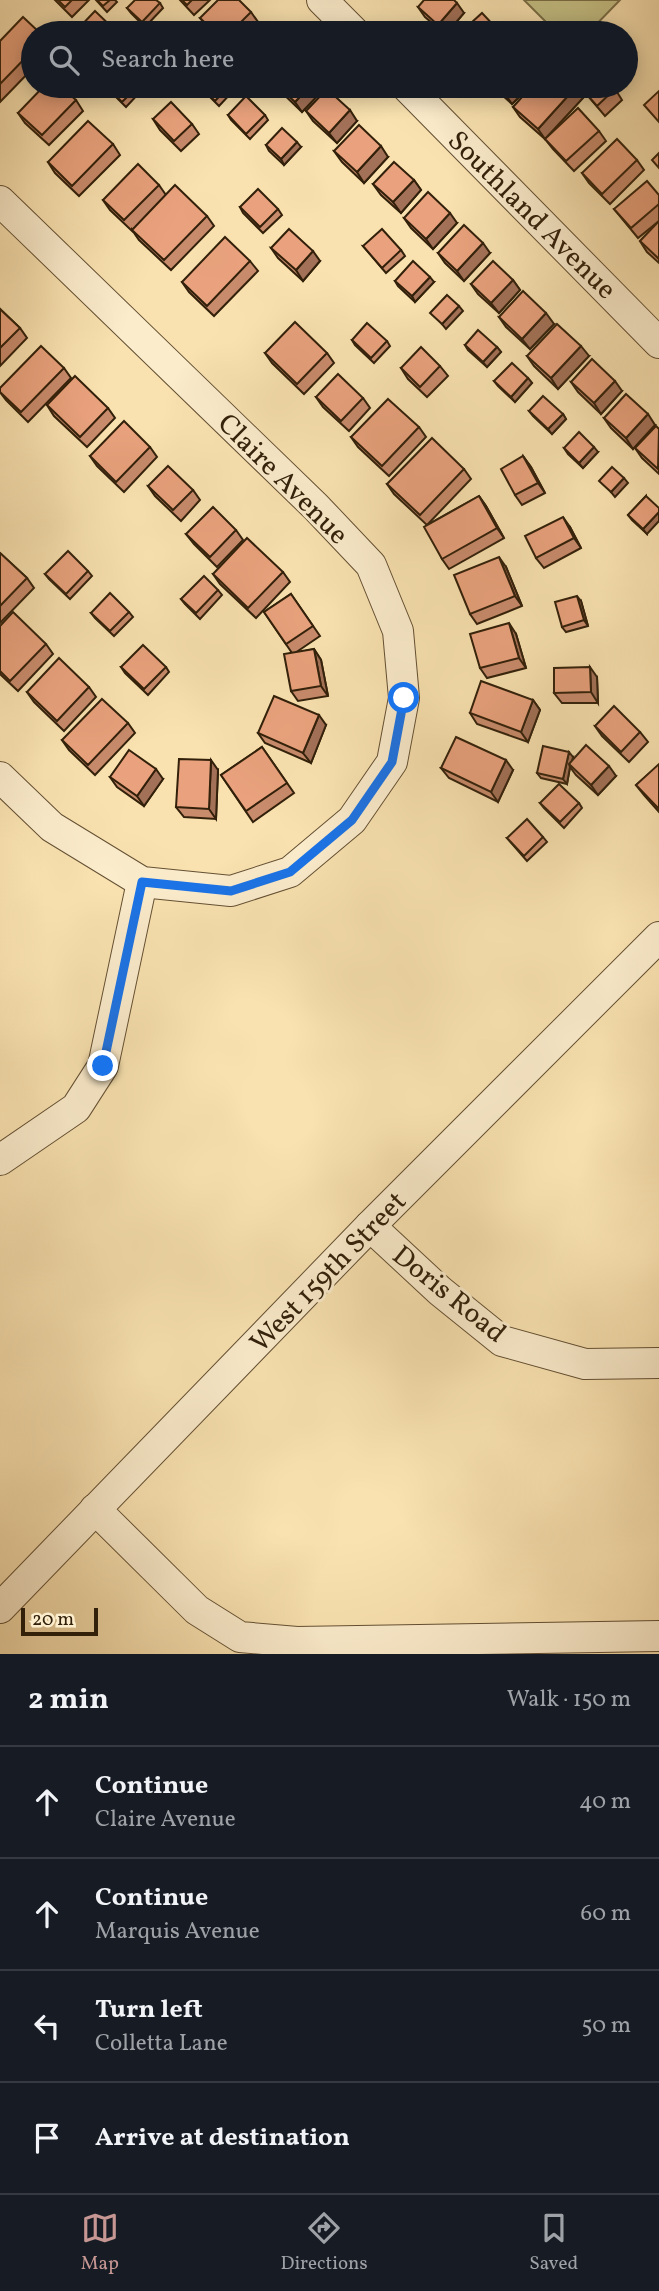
<!DOCTYPE html>
<meta charset="utf-8">
<style>
body{margin:0;font-family:Vollkorn,serif;background:#242831;color:#f1f3f6}
.scale{position:absolute;left:21px;bottom:18px;width:77px;box-sizing:border-box;padding-left:7px;border:4px solid #32200a;border-top:0;font-size:19px;line-height:24px;white-space:nowrap;color:#32200a;-webkit-text-stroke:5px #fbeccc;paint-order:stroke}
.stop{position:absolute;width:21px;height:21px;margin:-16px;border:5px solid #1a73e8;border-radius:50%;background:#fff}
.stop.end{background:#1a73e8;border-color:#fff;box-shadow:0 2px 7px #0008}
.list{margin:0;padding:0;list-style:none}
h2{display:flex;justify-content:space-between;align-items:center;height:91px;margin:0;padding:0 28px;font-size:30px}
h2 small{font-size:23px;font-weight:400;color:#9ea1a6}
.list li{display:grid;grid-template-columns:46px 1fr auto;gap:21px;align-items:center;box-sizing:border-box;height:112px;padding:0 28px;border-top:2px solid #363941}
.list b{display:block;font-size:26px;white-space:nowrap}
.list p{margin:0;font-size:23px;white-space:nowrap;color:#9ea1a6}
.list em{font-size:23px;font-style:normal;color:#9ea1a6}
.icon{flex:none;width:38px;height:38px;fill:none;stroke:currentColor;stroke-width:2;stroke-linecap:round;stroke-linejoin:round}
.map{position:relative;flex:none;width:659px;height:1654px;overflow:hidden}
.search{position:absolute;background:#171b24;box-shadow:0 4px 18px #0003;left:21px;right:21px;top:21px;height:77px;display:flex;align-items:center;gap:18px;box-sizing:border-box;padding:0 24px;border-radius:38px;color:#9ea1a6;font-size:26px}
.sheet{height:539px;background:#171b24}
nav{display:flex;justify-content:space-around;align-items:center;box-sizing:border-box;height:98px;border-top:2px solid #363941;background:#171b24;font-size:19px;color:#9ea1a6}
nav a{display:grid;justify-items:center;gap:4px}
nav .on{color:#c59692}
.map>svg:first-child{display:block}
.green{fill:#c5c186;stroke:#7c7048;stroke-width:2}
.lines{fill:none;stroke-linecap:round;stroke-linejoin:round}
.minor-casing{stroke:#645034;stroke-width:32}
.minor{stroke:#fbeccc;stroke-width:30}
.wall{fill:#c88b6c;stroke:#32200a;stroke-width:2}
.shaded-wall{fill:#a37158;stroke:#32200a;stroke-width:2}
.building{fill:#e9a27d;stroke:#32200a;stroke-width:2}
.route{stroke:#1a73e8;stroke-width:9}
.labels{text-anchor:middle;stroke-width:6;stroke-linejoin:round;paint-order:stroke}
.street-label{font-size:28px;fill:#32200a;stroke:#fbeccc}
</style>
<div class="map">
<svg width="659" height="1654" viewBox="0 0 659 1654">
<rect width="100%" height="100%" fill="#f9e2b0"/>
<filter id="stains"><feTurbulence type="fractalNoise" baseFrequency=".00286" numOctaves="4"/><feColorMatrix values="0 0 0 0 .2 0 0 0 0 .09 0 0 0 0 .02 0 0 0 .5 -.17"/></filter>
<radialGradient id="worn" r=".72"><stop offset=".6" stop-color="#630" stop-opacity="0"/><stop offset="1" stop-color="#630" stop-opacity=".3"/></radialGradient>
<polygon class="green" points="524,0 620,0 588,33 557,33"/>
<g class="lines">
<defs>
<g id="minor">
<polyline points="322,0 355,33"/>
<polyline points="406,86 659,343"/>
<polyline points="0,201 316,507 371,565 398,631 404,698 392,762 352,820 290,872 231,891 142,882 52,827 0,777"/>
<polyline points="0,1160 76,1108 103,1066 142,882"/>
<polyline points="370,1226 440,1291 502,1341 585,1364 659,1363"/>
<polyline points="95,1509 197,1610 240,1637 297,1642 659,1636"/>
<polyline points="0,1608 370,1226 659,937"/>
</g>
</defs>
<use href="#minor" class="minor-casing"/>
<use href="#minor" class="minor"/>
</g>
<g class="wall">
<polygon points="55,0 89,0 72,17"/>
<polygon points="96,0 115,0 117,2 107,12"/>
<polygon points="180,0 210,0 194,15"/>
<polygon points="160,3 163,8 145,27 131,13 127,8"/>
<polygon points="418,7 464,13 447,33 444,33 425,17"/>
<polygon points="251,12 258,22 247,33 212,33 200,18"/>
<polygon points="33,33 33,68 0,102 0,41"/>
<polygon points="626,73 630,79 626,83"/>
<polygon points="110,86 141,86 143,89 126,107 112,93 108,88"/>
<polygon points="199,86 233,86 235,89 219,106"/>
<polygon points="249,86 262,86 256,92"/>
<polygon points="275,86 323,86 325,88 302,112"/>
<polygon points="492,86 530,86 512,104"/>
<polygon points="586,86 623,86 617,92 622,100 605,116 582,89"/>
<polygon points="546,92 583,98 545,139 520,117 513,107"/>
<polygon points="76,100 83,111 49,145 25,123 18,113"/>
<polygon points="306,111 357,121 337,143 313,121"/>
<polygon points="228,115 265,115 268,120 250,139 231,120"/>
<polygon points="153,119 192,124 199,134 181,151 160,130"/>
<polygon points="599,131 606,141 574,171 553,149 545,139"/>
<polygon points="113,144 120,155 79,196 55,173 48,162"/>
<polygon points="266,145 301,147 284,165 269,151"/>
<polygon points="334,151 388,157 364,183 342,162"/>
<polygon points="637,160 644,170 610,204 589,183 582,173"/>
<polygon points="414,180 421,190 401,213 381,195 373,184"/>
<polygon points="159,185 166,195 207,216 214,226 171,270 139,240 132,230 132,231 110,210 103,200"/>
<polygon points="659,195 659,221 638,238 614,209"/>
<polygon points="240,207 278,209 282,215 263,233 243,213"/>
<polygon points="404,218 457,223 433,249 411,228"/>
<polygon points="659,221 659,263 647,252 640,241"/>
<polygon points="363,246 401,250 405,256 386,273"/>
<polygon points="271,248 320,261 303,281 278,258"/>
<polygon points="438,253 490,253 464,281 445,263"/>
<polygon points="250,261 258,271 214,316 189,292 182,282"/>
<polygon points="513,280 520,290 499,313 478,294 471,284"/>
<polygon points="395,281 434,282 415,302 398,286"/>
<polygon points="0,309 20,328 27,338 0,366"/>
<polygon points="499,317 554,324 530,349 506,327"/>
<polygon points="352,340 387,341 390,346 374,363 355,345"/>
<polygon points="465,345 497,347 501,352 487,367 468,350"/>
<polygon points="265,353 327,353 334,363 304,394 272,363"/>
<polygon points="527,356 589,356 558,389 534,366"/>
<polygon points="440,366 448,376 427,397 408,379 401,368"/>
<polygon points="64,368 71,378 28,422 6,400 0,392 0,388"/>
<polygon points="528,378 532,383 515,402 498,386 494,381"/>
<polygon points="571,382 622,391 601,414 578,392"/>
<polygon points="316,397 363,398 370,408 349,431 323,407"/>
<polygon points="47,405 108,408 115,418 87,447 54,416"/>
<polygon points="529,411 563,414 566,419 552,434 533,416"/>
<polygon points="604,418 655,425 633,449 611,428"/>
<polygon points="419,427 426,437 389,476 358,447 351,437"/>
<polygon points="659,429 659,474 642,458 635,448"/>
<polygon points="150,447 157,457 124,492 97,466 90,456"/>
<polygon points="564,448 598,452 583,468 568,454"/>
<polygon points="523,456 531,467 545,493 522,505 515,495"/>
<polygon points="464,469 471,479 427,525 479,496 486,506 504,538 449,569 442,559 427,525 394,494 387,484"/>
<polygon points="148,486 193,490 200,500 181,521 155,496"/>
<polygon points="646,496 647,534 632,520 628,515"/>
<polygon points="570,527 581,548 544,568 536,558"/>
<polygon points="236,530 243,540 217,567 194,544 186,534"/>
<polygon points="0,553 27,578 34,588 0,623"/>
<polygon points="506,567 522,606 477,624 470,614"/>
<polygon points="88,571 92,576 70,599 49,579 45,574"/>
<polygon points="283,572 290,582 256,618 220,584 213,574"/>
<polygon points="218,590 222,595 200,619 185,604 181,599"/>
<polygon points="291,594 320,636 295,653 314,649 321,660 328,696 298,701 291,691 292,653 264,612"/>
<polygon points="581,601 588,626 566,632 562,627"/>
<polygon points="129,612 133,617 114,636 95,618 91,613"/>
<polygon points="0,626 46,644 53,654 18,691 0,674"/>
<polygon points="516,634 526,668 487,678 480,668"/>
<polygon points="121,667 166,667 169,672 148,695 125,673"/>
<polygon points="597,677 598,703 562,703 554,693"/>
<polygon points="89,687 96,697 64,731 34,702 27,692"/>
<polygon points="533,700 540,710 528,742 477,724 470,713"/>
<polygon points="128,723 135,733 95,775 69,750 62,740"/>
<polygon points="326,725 311,763 265,743 258,733"/>
<polygon points="595,726 640,732 648,742 629,762 602,736"/>
<polygon points="262,747 294,793 253,822 221,775"/>
<polygon points="573,757 572,761 616,776 598,795 576,775 570,767 567,784 541,778 537,773"/>
<polygon points="659,765 659,812 644,795 636,785"/>
<polygon points="441,768 513,770 498,802 449,778"/>
<polygon points="218,770 216,819 184,817 176,807"/>
<polygon points="110,777 163,779 144,806 117,787"/>
<polygon points="540,803 579,803 582,808 564,828 544,808"/>
<polygon points="543,837 547,842 527,861 507,838"/>
</g>
<g class="shaded-wall">
<polygon points="457,3 464,13 447,33 444,33 438,25"/>
<polygon points="310,86 323,86 325,88 302,112 295,102"/>
<polygon points="513,86 530,86 512,104 505,94"/>
<polygon points="576,87 583,98 545,139 538,129"/>
<polygon points="350,110 357,121 337,143 329,133"/>
<polygon points="297,142 301,147 284,165 281,159"/>
<polygon points="381,146 388,157 364,183 357,172"/>
<polygon points="414,180 421,190 401,213 393,202"/>
<polygon points="450,213 457,223 433,249 426,239"/>
<polygon points="483,243 490,253 464,281 457,271"/>
<polygon points="313,251 320,261 303,281 296,270"/>
<polygon points="430,277 434,282 415,302 412,296"/>
<polygon points="513,280 520,290 499,313 491,303"/>
<polygon points="459,306 463,311 446,329 442,324"/>
<polygon points="546,313 554,324 530,349 522,339"/>
<polygon points="581,346 589,356 558,389 551,378"/>
<polygon points="497,347 501,352 487,367 483,362"/>
<polygon points="528,378 532,383 515,402 511,397"/>
<polygon points="615,381 622,391 601,414 594,403"/>
<polygon points="563,414 566,419 552,434 548,429"/>
<polygon points="648,414 655,425 633,449 626,438"/>
<polygon points="594,447 598,452 583,468 579,463"/>
<polygon points="523,456 531,467 545,493 538,483"/>
<polygon points="624,478 628,483 615,497 611,492"/>
<polygon points="479,496 486,506 504,538 497,528"/>
<polygon points="659,512 659,521 647,534 643,529"/>
<polygon points="563,517 570,527 581,548 574,538"/>
<polygon points="499,557 506,567 522,606 515,596"/>
<polygon points="577,596 581,601 588,626 584,620"/>
<polygon points="509,623 516,634 526,668 519,658"/>
<polygon points="314,649 321,660 328,696 321,686"/>
<polygon points="590,667 597,677 598,703 591,692"/>
<polygon points="533,700 540,710 528,742 521,732"/>
<polygon points="319,715 326,725 311,763 303,753"/>
<polygon points="569,752 573,757 571,766 569,764 570,767 567,784 563,779"/>
<polygon points="211,760 218,770 216,819 209,809"/>
<polygon points="506,760 513,770 498,802 491,792"/>
<polygon points="609,766 616,776 598,795 591,785"/>
<polygon points="156,769 163,779 144,806 137,796"/>
</g>
<g class="building">
<polygon points="58,0 72,0 65,7"/>
<polygon points="97,0 110,0 103,6"/>
<polygon points="135,0 156,0 160,3 142,22 127,8"/>
<polygon points="182,0 192,0 187,5"/>
<polygon points="218,0 239,0 251,12 230,33 216,33 200,18"/>
<polygon points="424,0 454,0 457,3 438,25 418,7"/>
<polygon points="95,11 118,33 74,33"/>
<polygon points="482,13 498,30 495,33 460,33"/>
<polygon points="23,17 40,33 33,33 33,50 0,84 0,41"/>
<polygon points="258,22 270,33 248,33"/>
<polygon points="181,28 187,33 177,33"/>
<polygon points="44,86 60,86 76,100 42,135 18,113"/>
<polygon points="110,86 138,86 122,102 108,88"/>
<polygon points="200,86 229,86 215,101"/>
<polygon points="278,86 310,86 295,102"/>
<polygon points="496,86 513,86 505,94"/>
<polygon points="532,86 539,86 546,92 552,86 574,86 576,87 538,129 513,107"/>
<polygon points="586,86 612,86 615,89 597,106 582,89"/>
<polygon points="327,89 350,110 329,133 306,111"/>
<polygon points="659,91 659,122 644,105"/>
<polygon points="246,96 265,115 246,134 228,115"/>
<polygon points="171,102 192,124 174,141 153,119"/>
<polygon points="578,108 599,131 566,161 545,139"/>
<polygon points="88,121 113,144 72,186 48,162"/>
<polygon points="359,125 381,146 357,172 334,151"/>
<polygon points="282,128 297,142 281,159 266,145"/>
<polygon points="617,139 637,160 602,194 582,173"/>
<polygon points="659,153 659,168 652,160"/>
<polygon points="394,162 414,180 393,202 373,184"/>
<polygon points="138,164 159,185 124,220 103,200"/>
<polygon points="647,181 659,195 659,204 631,228 614,209"/>
<polygon points="175,185 207,216 164,260 132,230"/>
<polygon points="258,189 278,209 260,227 240,207"/>
<polygon points="428,192 450,213 426,239 404,218"/>
<polygon points="659,221 659,259 640,241"/>
<polygon points="464,225 483,243 457,271 438,253"/>
<polygon points="289,229 313,251 296,270 271,248"/>
<polygon points="382,229 401,250 382,268 363,246"/>
<polygon points="225,237 250,261 207,306 182,282"/>
<polygon points="413,261 430,277 412,296 395,281"/>
<polygon points="493,261 513,280 491,303 471,284"/>
<polygon points="523,291 546,313 522,339 499,317"/>
<polygon points="447,295 459,306 442,324 430,313"/>
<polygon points="0,309 20,328 0,348"/>
<polygon points="295,322 327,353 297,384 265,353"/>
<polygon points="367,323 387,341 371,358 352,340"/>
<polygon points="557,324 581,346 551,378 527,356"/>
<polygon points="478,330 497,347 483,362 465,345"/>
<polygon points="41,346 64,368 21,412 0,392 0,388"/>
<polygon points="421,347 440,366 420,387 401,368"/>
<polygon points="592,359 615,381 594,403 571,382"/>
<polygon points="512,363 528,378 511,397 494,381"/>
<polygon points="338,374 363,398 341,421 316,397"/>
<polygon points="75,376 108,408 80,437 47,405"/>
<polygon points="626,394 648,414 626,438 604,418"/>
<polygon points="543,396 563,414 548,429 529,411"/>
<polygon points="388,399 419,427 382,466 351,437"/>
<polygon points="124,421 150,447 116,482 90,456"/>
<polygon points="656,426 659,429 658,469 635,448"/>
<polygon points="579,432 594,447 579,463 564,448"/>
<polygon points="432,438 464,469 420,515 387,484"/>
<polygon points="523,456 538,483 515,495 501,469"/>
<polygon points="168,466 193,490 173,510 148,486"/>
<polygon points="612,467 624,478 611,492 599,481"/>
<polygon points="479,496 497,528 442,559 424,527"/>
<polygon points="646,496 659,508 659,512 643,529 628,515"/>
<polygon points="213,507 236,530 210,557 186,534"/>
<polygon points="563,517 574,538 536,558 525,536"/>
<polygon points="247,538 283,572 248,608 213,574"/>
<polygon points="68,551 88,571 66,594 45,574"/>
<polygon points="0,553 27,578 0,606"/>
<polygon points="499,557 515,596 470,614 454,575"/>
<polygon points="204,576 218,590 196,613 181,599"/>
<polygon points="110,593 129,612 110,631 91,613"/>
<polygon points="291,594 313,626 286,644 264,612"/>
<polygon points="577,596 584,620 562,627 555,602"/>
<polygon points="13,612 46,644 10,681 0,671 0,626"/>
<polygon points="509,623 519,658 480,668 470,634"/>
<polygon points="143,645 166,667 144,689 121,667"/>
<polygon points="314,649 321,686 291,691 284,654"/>
<polygon points="59,658 89,687 57,721 27,692"/>
<polygon points="590,667 591,692 554,693 554,668"/>
<polygon points="481,681 533,700 521,732 470,713"/>
<polygon points="274,696 319,715 303,753 258,733"/>
<polygon points="102,699 128,723 88,765 62,740"/>
<polygon points="614,706 640,732 621,752 595,726"/>
<polygon points="456,737 506,760 491,792 441,768"/>
<polygon points="586,745 609,766 591,785 569,764"/>
<polygon points="543,746 569,752 563,779 537,773"/>
<polygon points="262,747 287,783 246,811 221,775"/>
<polygon points="129,750 156,769 137,796 110,777"/>
<polygon points="179,759 211,760 209,809 176,807"/>
<polygon points="659,764 659,809 636,785"/>
<polygon points="559,784 579,803 560,822 540,803"/>
<polygon points="527,819 543,837 524,856 507,838"/>
</g>
<g class="lines">
<polyline class="route" points="103,1066 142,882 231,891 290,872 352,820 392,762 404,698"/>
</g>
<g class="labels">
<g class="street-label">
<text transform="translate(533 214) rotate(45)" y="10">Southland Avenue</text>
<text transform="translate(284 478) rotate(45)" y="10">Claire Avenue</text>
<text transform="translate(327 1271) rotate(-46)" y="10">West 159th Street</text>
<text transform="translate(450 1293) rotate(39)" y="10">Doris Road</text>
</g>
</g>
<rect width="100%" height="100%" filter="url(#stains)"/>
<rect width="100%" height="100%" fill="url(#worn)"/>
</svg>
<div class="scale">20 m</div>
<div class="stop" style="left:404px;top:698px"></div>
<div class="stop end" style="left:103px;top:1066px"></div>
<div class="search"><svg class="icon" aria-label="search" viewBox="0 0 24 24"><circle cx="10" cy="10" r="6"/><path d="M15 15l6 6"/></svg>Search here</div>
</div>
<section class="sheet">
<h2>2 min<small>Walk · 150 m</small></h2>
<ul class="list">
<li><svg class="icon" aria-label="ahead" viewBox="0 0 24 24"><path d="M12 20V5M6 11l6-6 6 6"/></svg><div><b>Continue</b><p>Claire Avenue</p></div><em>40 m</em></li>
<li><svg class="icon" aria-label="ahead" viewBox="0 0 24 24"><path d="M12 20V5M6 11l6-6 6 6"/></svg><div><b>Continue</b><p>Marquis Avenue</p></div><em>60 m</em></li>
<li><svg class="icon" aria-label="left" viewBox="0 0 24 24"><path d="M17 20v-9H6M10 6l-5 5 5 5"/></svg><div><b>Turn left</b><p>Colletta Lane</p></div><em>50 m</em></li>
<li><svg class="icon" aria-label="arrive" viewBox="0 0 24 24"><path d="M6 21V4h12l-3 4 3 4H6"/></svg><div><b>Arrive at destination</b></div></li>
</ul>
</section>
<nav>
<a class="on"><svg class="icon" aria-label="map" viewBox="0 0 24 24"><path d="M3 6l6-2 6 2 6-2v14l-6 2-6-2-6 2zM9 4v14M15 6v14"/></svg>Map</a>
<a><svg class="icon" aria-label="directions" viewBox="0 0 24 24"><path d="M12 3l9 9-9 9-9-9zM9 14v-3h6M13 9l2 2-2 2"/></svg>Directions</a>
<a><svg class="icon" aria-label="saved" viewBox="0 0 24 24"><path d="M7 4h10v16l-5-4-5 4z"/></svg>Saved</a>
</nav>
